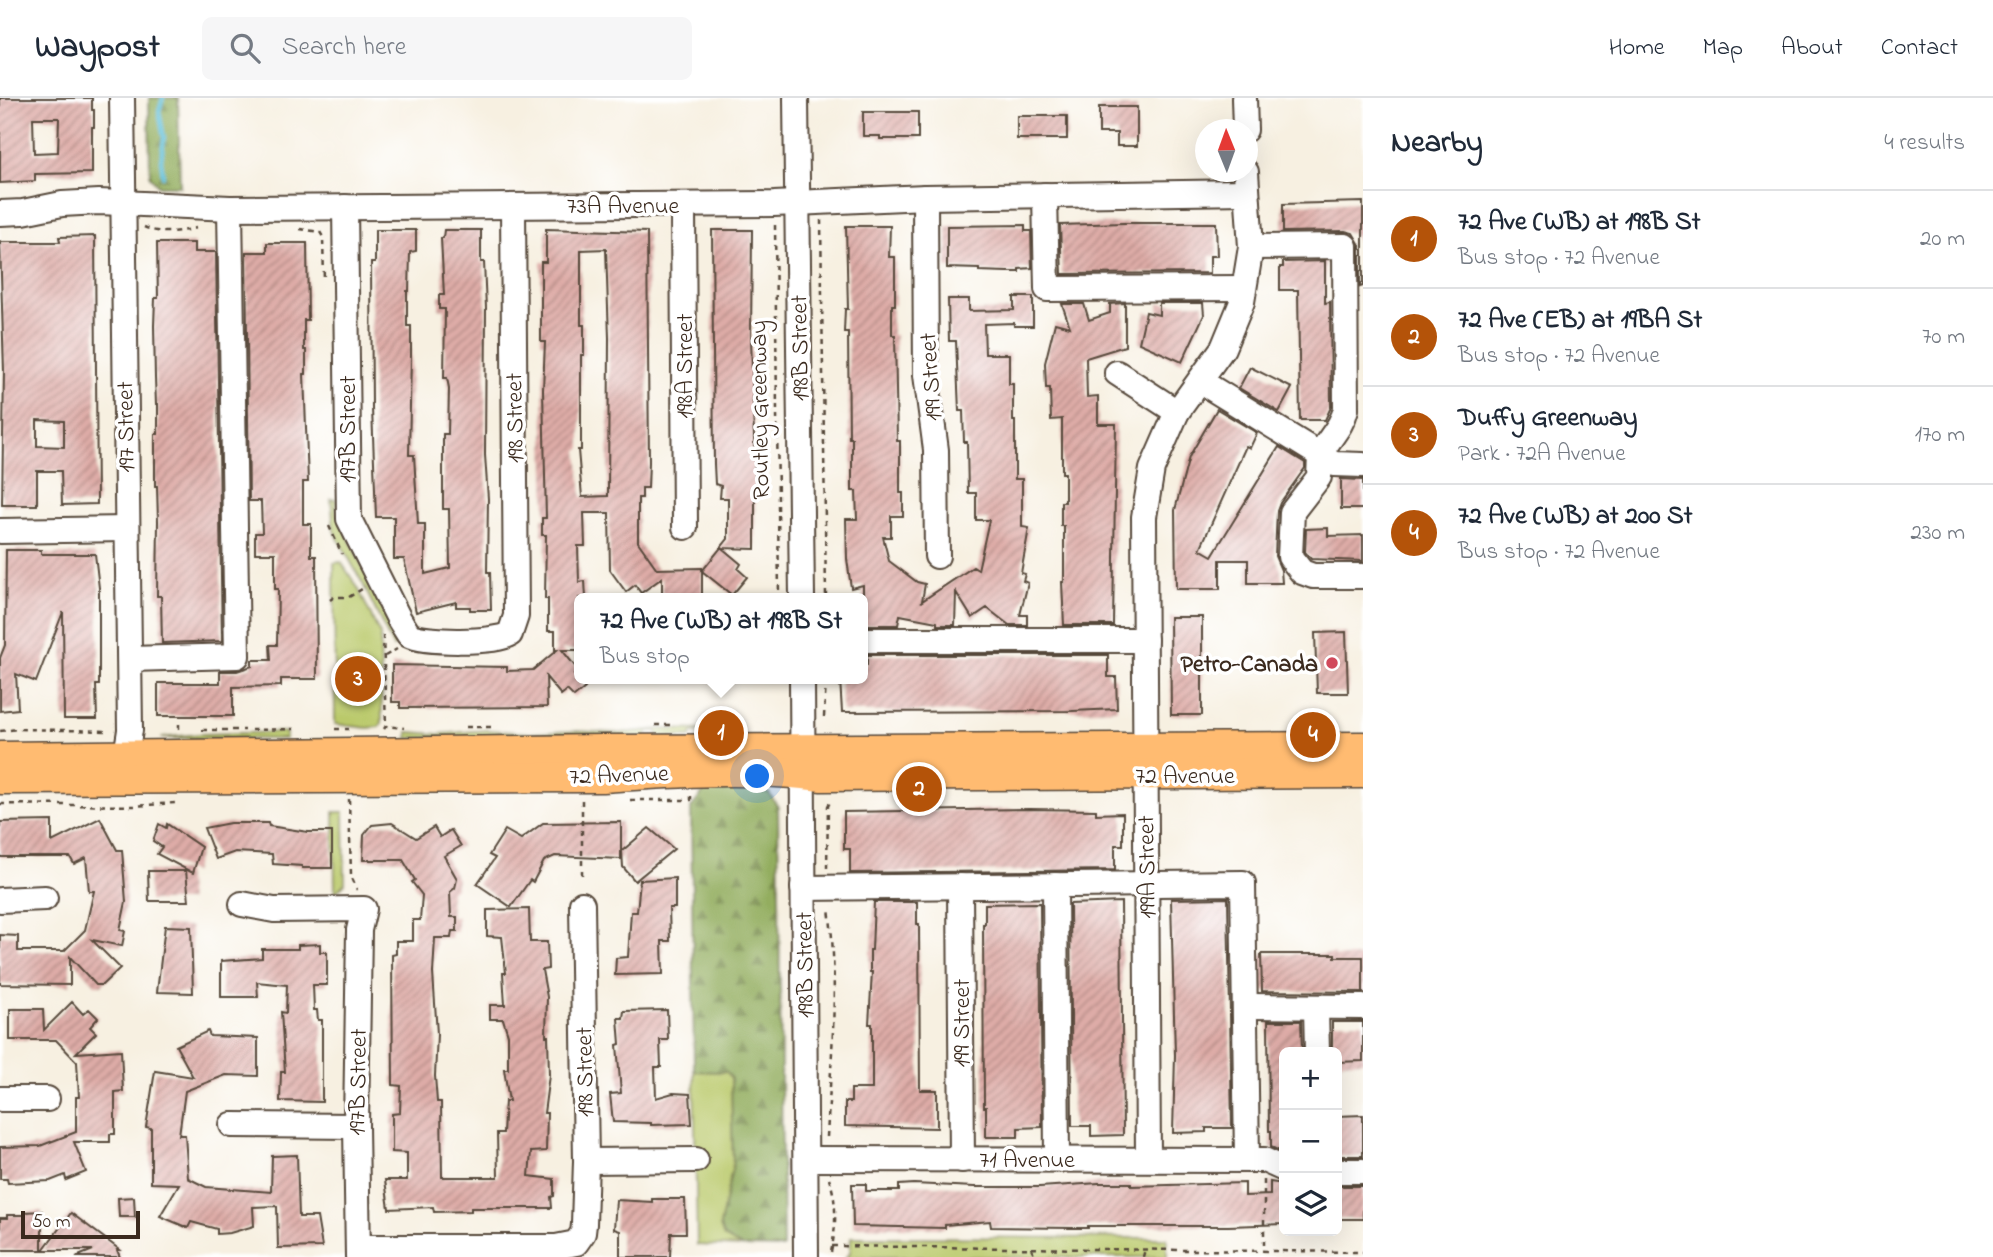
<!DOCTYPE html>
<meta charset="utf-8">
<style>
body{margin:0;font-family:"Indie Flower",sans-serif;background:#f6f6f7;color:#1f2937}
.controls{position:absolute;right:21px;bottom:21px;display:grid;overflow:hidden;border-radius:10px;box-shadow:0 7px 28px #0002}
.controls button{width:63px;height:63px;display:grid;place-items:center;padding:0;border:0;border-bottom:2px solid #e0e1e3;background:#fff;color:#1f2937;font:35px sans-serif}
.compass{position:absolute;left:1195px;top:21px;width:63px;height:63px;border-radius:50%;background:#fff;box-shadow:0 7px 28px #0002;rotate:359deg}
.scale{position:absolute;left:21px;bottom:18px;width:119px;box-sizing:border-box;padding-left:7px;border:4px solid #3b2a1e;border-top:0;font-size:19px;line-height:24px;white-space:nowrap;color:#3b2a1e;-webkit-text-stroke:5px #fff;paint-order:stroke}
.you{position:absolute;left:758px;top:679px;width:24px;height:24px;margin:-18px;border:5px solid #fff;border-radius:50%;background:#1a73e8;box-shadow:0 0 0 10px #1a73e833}
.badge{display:grid;place-items:center;width:46px;height:46px;border-radius:50%;background:#b45309;color:#fff;font-size:23px;font-weight:700}
.pin{position:absolute;translate:-50% -50%;border:4px solid #fff;box-shadow:0 2px 7px #0006}
.popup{position:absolute;left:574px;top:495px;width:294px;height:91px;box-sizing:border-box;display:grid;place-content:center;border-radius:10px;background:#fff;filter:drop-shadow(0 2px 5px #0005);font-size:23px;white-space:nowrap;color:#747a83}
.popup b{font-size:26px;color:#1f2937}
.popup::after{content:'';position:absolute;left:50%;top:100%;margin-left:-14px;border:14px solid transparent;border-top-color:#fff}
.list{margin:0;padding:0;list-style:none}
h2{display:flex;justify-content:space-between;align-items:center;height:91px;margin:0;padding:0 28px;font-size:30px}
h2 small{font-size:23px;font-weight:400;color:#747a83}
.list li{display:grid;grid-template-columns:46px 1fr auto;gap:21px;align-items:center;box-sizing:border-box;height:98px;padding:0 28px;border-top:2px solid #e0e1e3}
.list b{display:block;font-size:26px;white-space:nowrap}
.list p{margin:0;font-size:23px;white-space:nowrap;color:#747a83}
.list em{font-size:23px;font-style:normal;color:#747a83}
.icon{flex:none;width:38px;height:38px;fill:none;stroke:currentColor;stroke-width:2;stroke-linecap:round;stroke-linejoin:round}
.map{position:relative;flex:none;width:1363px;height:1159px;overflow:hidden}
header{display:flex;align-items:center;gap:42px;box-sizing:border-box;height:98px;padding:0 35px;background:#fff;border-bottom:2px solid #e0e1e3}
header strong{font-size:33px}
nav{display:flex;gap:38px;margin-inline-start:auto;font-size:24px}
.search{width:490px;height:63px;background:#f6f6f7;display:flex;align-items:center;gap:18px;box-sizing:border-box;padding:0 24px;border-radius:10px;color:#747a83;font-size:26px}
main{display:flex}
aside{flex:1;background:#fff}
.map>svg:first-child{display:block}
.green{fill:#bac96b;stroke:#7a7a44;stroke-width:2}
.forest{fill:url(#forest-firs);stroke:#676c3e;stroke-width:2}
.lines{fill:none;stroke-linecap:round;stroke-linejoin:round}
.stream{stroke:#5abdd8;stroke-width:4.5}
.building{fill:url(#building-hatch);fill-rule:evenodd}
.minor-casing{stroke:#57483b;stroke-width:28}
.major-casing{stroke:#57483b;stroke-width:33}
.path{stroke:#57483b;stroke-width:2.5;stroke-dasharray:5 5;stroke-linecap:butt}
.minor{stroke:#fff;stroke-width:24}
.major{stroke:#ffbb71;stroke-width:30}
.poi-dot{fill:#d1495b;stroke:#fff;stroke-width:2.5}
.labels{text-anchor:middle;stroke-width:7;stroke-linejoin:round;paint-order:stroke}
.street-label{font-size:24px;fill:#3b2a1e;stroke:#fff}
.poi-label{font-size:24px;font-weight:bold;fill:#3b2a1e;stroke:#fff;text-anchor:end}
</style>
<header>
<strong>Waypost</strong>
<div class="search"><svg class="icon" aria-label="search" viewBox="0 0 24 24"><circle cx="10" cy="10" r="6"/><path d="M15 15l6 6"/></svg>Search here</div>
<nav><a>Home</a><a>Map</a><a>About</a><a>Contact</a></nav>
</header>
<main>
<div class="map">
<svg width="1363" height="1159" viewBox="0 0 1363 1159">
<defs>
<pattern id="forest-firs" width="22" height="20" patternUnits="userSpaceOnUse" patternTransform="scale(1.75)"><rect width="22" height="20" fill="#93ad5f"/><path d="M5 1l3.5 6h-7zM16 11l3.5 6h-7z" fill="#798d4e"/></pattern>
<pattern id="building-hatch" width="6" height="6" patternUnits="userSpaceOnUse" patternTransform="scale(1.75)"><rect width="6" height="6" fill="#deaca7"/><path d="M-1 1l2-2M0 6l6-6M5 7l2-2" fill="none" stroke="#b58c87"/></pattern>
</defs>
<rect width="100%" height="100%" fill="#fff"/>
<filter id="ink" filterUnits="userSpaceOnUse"><feTurbulence type="fractalNoise" baseFrequency=".0143" numOctaves="2"/><feDisplacementMap in="SourceGraphic" scale="14" xChannelSelector="R" yChannelSelector="G"/><feConvolveMatrix kernelMatrix="1 2 1 2 8 2 1 2 1" color-interpolation-filters="sRGB"/></filter>
<filter id="wash" filterUnits="userSpaceOnUse"><feTurbulence type="fractalNoise" baseFrequency=".00686" numOctaves="4" result="noise"/><feDisplacementMap in="SourceGraphic" scale="28" xChannelSelector="R" yChannelSelector="G"/><feGaussianBlur stdDeviation="1.57" result="paint"/><feColorMatrix in="noise" values="0 0 0 0 0 0 0 0 0 0 0 0 0 0 0 0 0 1.4 0 .05"/><feComposite in="paint" operator="in"/></filter>
<g filter="url(#wash)">
<rect width="100%" height="100%" fill="#f7f0e1"/>
<g class="green">
<polygon points="331,401 336,401 337,415 394,535 391,538 393,543 398,541 400,544 393,549 364,488 334,433"/>
<polygon points="341,464 358,490 380,537 382,625 379,629 367,630 335,626 334,465"/>
<polygon points="661,631 709,632 709,639 704,639 703,635 692,635 691,639 658,639 657,633 647,633 647,639 408,640 408,634 439,636 490,632 530,635 577,633 620,635"/>
<polygon points="286,634 286,641 161,640 200,636"/>
<polygon points="334,714 344,714 345,785 335,795"/>
<polygon points="694,973 727,974 731,980 733,1066 720,1128 724,1139 742,1149 697,1147"/>
<polygon points="851,1139 1167,1140 1167,1159 846,1159 850,1155"/>
</g>
<g class="forest">
<polygon points="149,0 178,0 180,88 159,88 150,78"/>
<polygon points="741,690 769,695 778,709 783,1150 742,1149 724,1139 720,1128 733,1066 731,980 727,974 694,973 691,710 706,691"/>
</g>
<g class="lines">
<polyline class="stream" points="163,0 159,13 164,40 161,62 163,78"/>
</g>
<g id="blocks">
<g class="building">
<path d="M0,0h92v12h2v17h-2v46l-57,1v7l-35,2zM33,20h26l-1,34 -24,1z"/>
<polygon points="1099,9 1137,9 1137,48 1117,48 1117,35 1099,35"/>
<polygon points="863,14 918,14 918,41 880,41 880,38 863,38"/>
<rect x="1017" y="18" width="50" height="23"/>
<polygon points="1363,104 1363,188 1360,189 1360,147 1353,135 1345,133 1283,134 1283,106"/>
<polygon points="1124,125 1216,125 1217,158 1210,158 1210,175 1062,176 1060,127"/>
<polygon points="1025,127 1025,133 1031,133 1032,170 1019,171 1019,174 1007,174 979,173 979,171 947,170 947,128"/>
<polygon points="846,128 890,128 889,159 895,159 895,207 892,207 892,237 895,237 897,343 900,343 900,395 903,395 903,418 891,418 891,439 883,439 889,463 917,484 925,486 922,503 973,469 978,472 989,422 976,422 976,395 968,395 967,344 964,344 963,313 959,313 956,243 949,243 948,201 969,201 969,213 1014,212 1014,199 1033,199 1033,228 1014,228 1014,225 984,226 985,256 1009,256 1009,286 1013,286 1013,323 1015,323 1015,381 1022,381 1022,429 1029,430 1021,475 1025,476 1023,483 1028,485 1020,517 1027,517 1027,527 1009,527 987,510 972,520 956,494 955,527 937,527 937,524 900,517 898,527 863,527 863,487 851,490 847,461 846,421 857,421 856,393 852,393 852,340 849,340 848,234 844,234 845,211 848,211"/>
<path d="M546,131l101,3 2,230 -1,26h-6v10h-4v44l19,27 45,-1v27h-40v-17l-21,15 -6,-8 -9,7 -16,-22 -1,-57h-25l1,33h-7l1,36 6,-1 1,17h-7v52h-17l17,21 -5,4 11,13 -11,9 -7,-7 -6,5 -15,-18 1,30 -147,1v-6h-8v-37l115,2v4l26,-1 24,-20h-2v-19h-7v-32h-3l1,-64h-4v-17h4l-3,-128 2,-48h-4v-80h5zM606,151l3,89 -1,158 -26,1 -4,-47h3v-95h3v-30h-3v-75z"/>
<polygon points="375,132 416,132 416,153 410,154 409,193 407,193 407,228 411,228 411,257 409,357 414,357 418,426 425,426 425,476 450,470 449,411 443,411 443,336 448,336 449,290 447,280 444,280 445,211 439,211 439,197 444,197 441,140 443,140 444,132 481,132 481,164 484,164 486,210 485,357 488,401 487,474 490,474 491,512 470,512 470,509 456,509 456,504 416,514 404,461 394,461 394,419 376,419 372,310 371,165 375,165"/>
<polygon points="712,132 752,132 751,239 755,374 755,451 722,450 741,466 738,471 747,479 732,497 702,473 728,441 728,400 720,400 721,388 715,386 714,366"/>
<path d="M95,138l2,268 -35,1 -1,-34h-24v34h-35l2,-134 -4,-129h60l-1,-5zM37,322l27,1v26l-27,-1z"/>
<polygon points="157,145 194,145 194,154 216,154 222,543 162,545 161,498 157,498 158,423 157,388 155,388 155,336 158,336 158,306 156,306 155,280 154,228 155,200 158,200"/>
<polygon points="267,145 307,145 308,222 304,222 304,252 306,252 306,276 304,276 308,384 303,384 303,426 311,426 311,458 316,458 317,581 281,581 281,588 233,589 233,618 158,618 158,585 220,585 220,573 237,573 252,568 252,562 271,562 270,547 277,547 278,491 275,491 275,455 255,455 255,435 262,435 261,403 249,403 246,154 267,154"/>
<polygon points="1325,163 1325,205 1330,204 1331,309 1325,322 1300,322 1298,192 1280,192 1280,169 1283,169 1283,164"/>
<polygon points="1125,205 1125,248 1086,260 1087,299 1098,298 1098,326 1116,326 1113,527 1064,527 1062,484 1064,484 1064,428 1061,428 1061,404 1065,404 1065,375 1062,375 1062,321 1051,322 1050,290 1046,290 1045,265 1055,225 1070,229 1062,206 1084,206 1089,222 1110,215 1110,206"/>
<polygon points="1159,205 1203,205 1204,217 1182,264 1139,245 1146,214 1159,217"/>
<polygon points="1250,269 1292,290 1279,314 1239,290"/>
<polygon points="1217,311 1257,335 1250,350 1246,348 1200,451 1212,458 1279,349 1305,365 1305,370 1280,405 1277,413 1275,458 1281,472 1282,485 1248,485 1248,462 1220,462 1220,491 1176,491 1175,412 1189,359"/>
<polygon points="1341,381 1363,382 1363,411 1341,411"/>
<polygon points="1328,430 1328,438 1363,437 1363,463 1311,461 1305,454 1306,431"/>
<polygon points="6,452 41,452 41,456 95,456 99,490 99,587 96,587 97,621 64,621 63,514 36,584 16,576 18,611 0,613 0,560 5,547"/>
<polygon points="1170,519 1202,519 1202,617 1171,617"/>
<polygon points="1346,534 1348,595 1317,595 1315,535"/>
<polygon points="867,557 1108,557 1108,579 1116,579 1117,611 1072,613 842,614 840,581 863,581 863,567 867,567"/>
<polygon points="1030,711 1096,712 1096,716 1123,715 1123,747 1115,747 1115,772 850,775 850,751 844,751 844,714"/>
<polygon points="100,720 117,752 122,752 126,804 120,832 125,833 122,848 92,842 120,870 102,887 96,887 70,859 70,887 0,886 0,837 18,838 18,853 64,853 85,832 94,793 89,793 86,760 74,766 70,759 0,759 0,724 52,723 52,744"/>
<polygon points="621,724 621,761 555,758 544,763 533,784 530,782 511,809 477,786 495,760 489,757 505,732 521,741 543,725"/>
<polygon points="230,725 268,725 269,728 308,734 332,734 332,770 302,770 302,768 273,766 272,756 235,754 216,761 204,730"/>
<polygon points="392,725 416,740 434,729 440,739 451,732 461,748 444,758 457,781 455,790 450,794 451,819 457,819 457,833 452,833 451,840 435,840 433,875 437,936 435,978 437,1004 441,1004 442,1079 498,1079 497,1035 503,1035 505,1003 509,1003 504,971 508,971 508,937 503,921 490,921 490,907 505,907 503,875 506,875 502,839 487,838 487,812 529,811 530,844 547,844 548,871 542,872 547,899 546,938 548,938 549,977 544,1015 547,1015 546,1053 531,1054 529,1078 554,1081 554,1098 551,1099 552,1110 471,1110 471,1113 434,1114 433,1109 389,1111 385,1082 407,1082 407,1055 392,1054 392,1016 400,1015 401,988 393,987 392,857 396,856 396,843 413,843 413,822 420,822 422,797 412,784 415,782 403,762 363,762 364,737 372,727"/>
<polygon points="159,726 166,730 167,726 201,749 193,775 157,756 162,749 153,743"/>
<polygon points="649,730 674,751 635,783 623,769 622,753"/>
<polygon points="148,773 186,773 189,803 149,803"/>
<polygon points="675,780 675,810 669,810 670,843 662,843 663,876 615,877 616,860 628,859 631,814 637,814 640,782"/>
<polygon points="1228,800 1232,1030 1206,1030 1206,1034 1173,1035 1175,957 1171,801"/>
<polygon points="874,804 917,804 917,826 919,826 920,992 937,992 937,1030 845,1028 845,1004 851,1004 851,991 872,991 872,926 869,926 872,874 870,874 870,852 872,852"/>
<polygon points="1121,804 1123,1037 1091,1038 1091,1028 1072,1028 1070,806"/>
<polygon points="1040,805 1042,1029 1018,1030 1018,1039 986,1039 986,1009 984,1009 983,826 985,826 985,806"/>
<polygon points="165,828 191,829 193,895 157,894"/>
<polygon points="320,846 320,854 327,854 327,887 313,887 314,912 317,912 318,922 322,922 322,1004 280,1003 281,974 285,974 281,914 286,915 287,887 257,884 258,899 221,899 221,863 262,860 262,851 298,851 298,847"/>
<polygon points="1261,856 1335,856 1335,859 1363,859 1363,894 1262,893"/>
<polygon points="72,904 83,916 89,911 98,920 90,929 96,935 76,955 121,952 123,993 115,994 115,1036 110,1036 110,1044 74,1044 86,1074 66,1082 65,1077 50,1083 8,1085 7,1081 0,1081 0,1049 40,1048 76,1034 76,999 79,999 77,964 56,942 10,942 10,911 43,911 44,932"/>
<polygon points="667,912 668,942 660,942 661,969 655,969 656,1000 673,995 690,996 692,1026 651,1027 651,1025 613,1024 610,996 621,995 617,947 620,946 618,920 623,920 624,913"/>
<polygon points="1268,923 1301,923 1302,954 1284,954 1284,1055 1271,1049 1271,1033 1269,1033"/>
<polygon points="1332,924 1363,924 1363,963 1337,964 1337,954 1332,954"/>
<polygon points="208,933 210,938 258,940 258,978 226,977 185,993 179,1037 185,1037 188,1080 206,1089 271,1094 272,1058 297,1057 299,1119 317,1119 322,1149 278,1150 277,1108 253,1109 254,1128 230,1135 217,1136 217,1131 191,1124 188,1130 160,1118 179,1086 151,1085 151,1030 146,1029 155,973 193,979 176,948"/>
<polygon points="1363,1017 1363,1058 1337,1058 1337,1018"/>
<polygon points="1270,1084 1284,1086 1284,1126 1228,1128 1088,1128 1088,1130 1072,1130 991,1129 990,1123 945,1127 945,1130 853,1128 852,1086 866,1086 866,1093 899,1093 899,1087 914,1086 974,1089 1040,1089 1099,1085 1131,1085 1131,1088 1245,1085 1245,1098 1270,1097"/>
<rect x="1337" y="1088" width="26" height="33"/>
<polygon points="134,1099 135,1119 119,1119 118,1100"/>
<polygon points="652,1101 685,1101 686,1135 671,1135 670,1159 620,1159 620,1133 614,1131 616,1102 652,1104"/>
<polygon points="42,1113 42,1152 0,1152 0,1120 7,1120 7,1117 25,1117 25,1114"/>
<polygon points="71,1115 120,1152 117,1152 120,1159 76,1159 93,1152 43,1152"/>
</g>
</g>
</g>
<g filter="url(#ink)">
<use href="#blocks" fill-opacity="0" stroke="#57483b" stroke-width="2"/>
<g class="lines">
<defs>
<g id="minor">
<polyline points="122,0 130,632 126,658"/>
<polyline points="796,0 802,500"/>
<polyline points="1244,0 1245,32"/>
<polyline points="1045,97 1047,191 1244,190"/>
<polyline points="925,99 926,277 936,352 937,458"/>
<polyline points="683,107 685,429"/>
<path d="M345,109l4,312 50,100 10,16c17,8 85,8 101,-1l6,-18 -3,-410"/>
<polyline points="0,115 23,114 62,106 99,104 230,110 774,106 925,99 1246,94"/>
<polyline points="1117,275 1177,314"/>
<path d="M1200,283l120,74c9,-18 21,-26 26,-46l-1,-163 -94,1"/>
<polyline points="1363,367 1334,366 1320,357 1319,379 1292,414 1290,459 1302,474 1313,478 1363,478"/>
<polyline points="0,433 126,431"/>
<polyline points="863,542 1145,542"/>
<polyline points="130,561 237,558 230,110"/>
<polyline points="802,581 806,1159"/>
<polyline points="1055,787 1057,1061"/>
<polyline points="960,788 962,1062"/>
<polyline points="803,790 1243,785 1247,1061"/>
<polyline points="0,802 45,800"/>
<polyline points="242,806 274,812 364,811 359,832 356,1028 358,1159"/>
<polyline points="1246,908 1363,909"/>
<polyline points="1316,910 1317,954"/>
<polyline points="0,1001 47,1001"/>
<polyline points="232,1027 356,1028"/>
<polyline points="807,1061 1264,1062 1284,1071"/>
<polyline points="1148,1061 1144,419 1152,371 1177,314 1223,250 1242,204 1251,149 1246,74"/>
<polyline points="586,1063 696,1062"/>
<polyline points="1337,1073 1363,1073"/>
<polyline points="358,1149 556,1149 576,1145 583,1135 584,1126 586,1063 582,806"/>
</g>
<g id="major">
<polyline points="0,659 602,652 1363,649"/>
<path d="M0,681l602,-2c74,-5 147,-10 220,-1l541,-3"/>
</g>
</defs>
<use href="#minor" class="minor-casing"/>
<use href="#major" class="major-casing"/>
<g class="path">
<polyline points="821,122 826,500"/>
<polyline points="775,127 779,500"/>
<path d="M144,129c17,8 34,5 52,1"/>
<polyline points="300,131 320,134 323,139 324,183"/>
<polyline points="329,428 342,456"/>
<polyline points="330,502 334,499 349,499 362,491"/>
<polyline points="383,537 386,628"/>
<polyline points="385,558 397,551"/>
<polyline points="824,619 826,581"/>
<polyline points="179,626 179,634"/>
<polyline points="655,627 673,627"/>
<polyline points="466,629 495,629"/>
<polyline points="335,631 349,631"/>
<polyline points="384,631 386,628 404,630"/>
<polyline points="202,632 245,632"/>
<polyline points="251,632 294,631"/>
<polyline points="0,633 18,631 109,633"/>
<polyline points="349,701 351,777 357,792"/>
<polyline points="582,702 582,779"/>
<polyline points="630,702 691,702 691,696"/>
<polyline points="0,706 134,708 175,705"/>
<polyline points="827,770 828,708 830,704"/>
<path d="M827,1039c4,-76 12,-152 2,-228"/>
<path d="M829,1080c9,26 7,52 1,79"/>
<polyline points="1264,1082 1264,1151"/>
<polyline points="832,1148 1363,1154"/>
<polyline points="1031,1150 1036,1159"/>
<polyline points="1143,1159 1145,1151"/>
</g>
<use href="#minor" class="minor"/>
<use href="#major" class="major"/>
</g>
</g>
<circle class="poi-dot" cx="1332" cy="565" r="7"/>
<g class="labels">
<g class="street-label">
<text x="623" y="115">73A Avenue</text>
<text transform="translate(799 250) rotate(-91)" y="8">198B Street</text>
<text transform="translate(684 268) rotate(-90)" y="8">198A Street</text>
<text transform="translate(930 279) rotate(-94)" y="8">199 Street</text>
<text transform="translate(759 312) rotate(-91)" y="8">Routley Greenway</text>
<text transform="translate(514 320) rotate(-91)" y="8">198 Street</text>
<text transform="translate(125 329) rotate(-91)" y="8">197 Street</text>
<text transform="translate(347 331) rotate(-90)" y="8">197B Street</text>
<text transform="translate(619 676) rotate(-2)" y="8">72 Avenue</text>
<text x="1185" y="685">72 Avenue</text>
<text transform="translate(1146 769) rotate(-91)" y="8">199A Street</text>
<text transform="translate(804 867) rotate(-91)" y="8">198B Street</text>
<text transform="translate(961 925) rotate(-90)" y="8">199 Street</text>
<text transform="translate(584 974) rotate(-91)" y="8">198 Street</text>
<text transform="translate(357 984) rotate(-89)" y="8">197B Street</text>
<text x="1027" y="1069">71 Avenue</text>
</g>
<g class="poi-label">
<text x="1318" y="573">Petro-Canada</text>
</g>
</g>
</svg>
<div class="controls">
<button>+</button>
<button>−</button>
<button><svg class="icon" aria-label="layers" viewBox="0 0 24 24"><path d="M12 4l9 5-9 5-9-5zM3 14l9 5 9-5"/></svg></button>
</div>
<svg class="compass" viewBox="-18 -18 36 36"><path d="M0-13l5 13h-10z" fill="#e53935"/><path d="M0 13l5-13h-10z" fill="#747a83"/></svg>
<div class="scale">50 m</div>
<div class="you"></div>
<div class="pin badge" style="left:721px;top:635px">1</div>
<div class="popup"><b>72 Ave (WB) at 198B St</b>Bus stop</div>
<div class="pin badge" style="left:919px;top:691px">2</div>
<div class="pin badge" style="left:358px;top:581px">3</div>
<div class="pin badge" style="left:1313px;top:637px">4</div>
</div>
<aside>
<h2>Nearby<small>4 results</small></h2>
<ul class="list">
<li><span class="badge">1</span><div><b>72 Ave (WB) at 198B St</b><p>Bus stop · 72 Avenue</p></div><em>20 m</em></li>
<li><span class="badge">2</span><div><b>72 Ave (EB) at 19BA St</b><p>Bus stop · 72 Avenue</p></div><em>70 m</em></li>
<li><span class="badge">3</span><div><b>Duffy Greenway</b><p>Park · 72A Avenue</p></div><em>170 m</em></li>
<li><span class="badge">4</span><div><b>72 Ave (WB) at 200 St</b><p>Bus stop · 72 Avenue</p></div><em>230 m</em></li>
</ul>
</aside>
</main>
